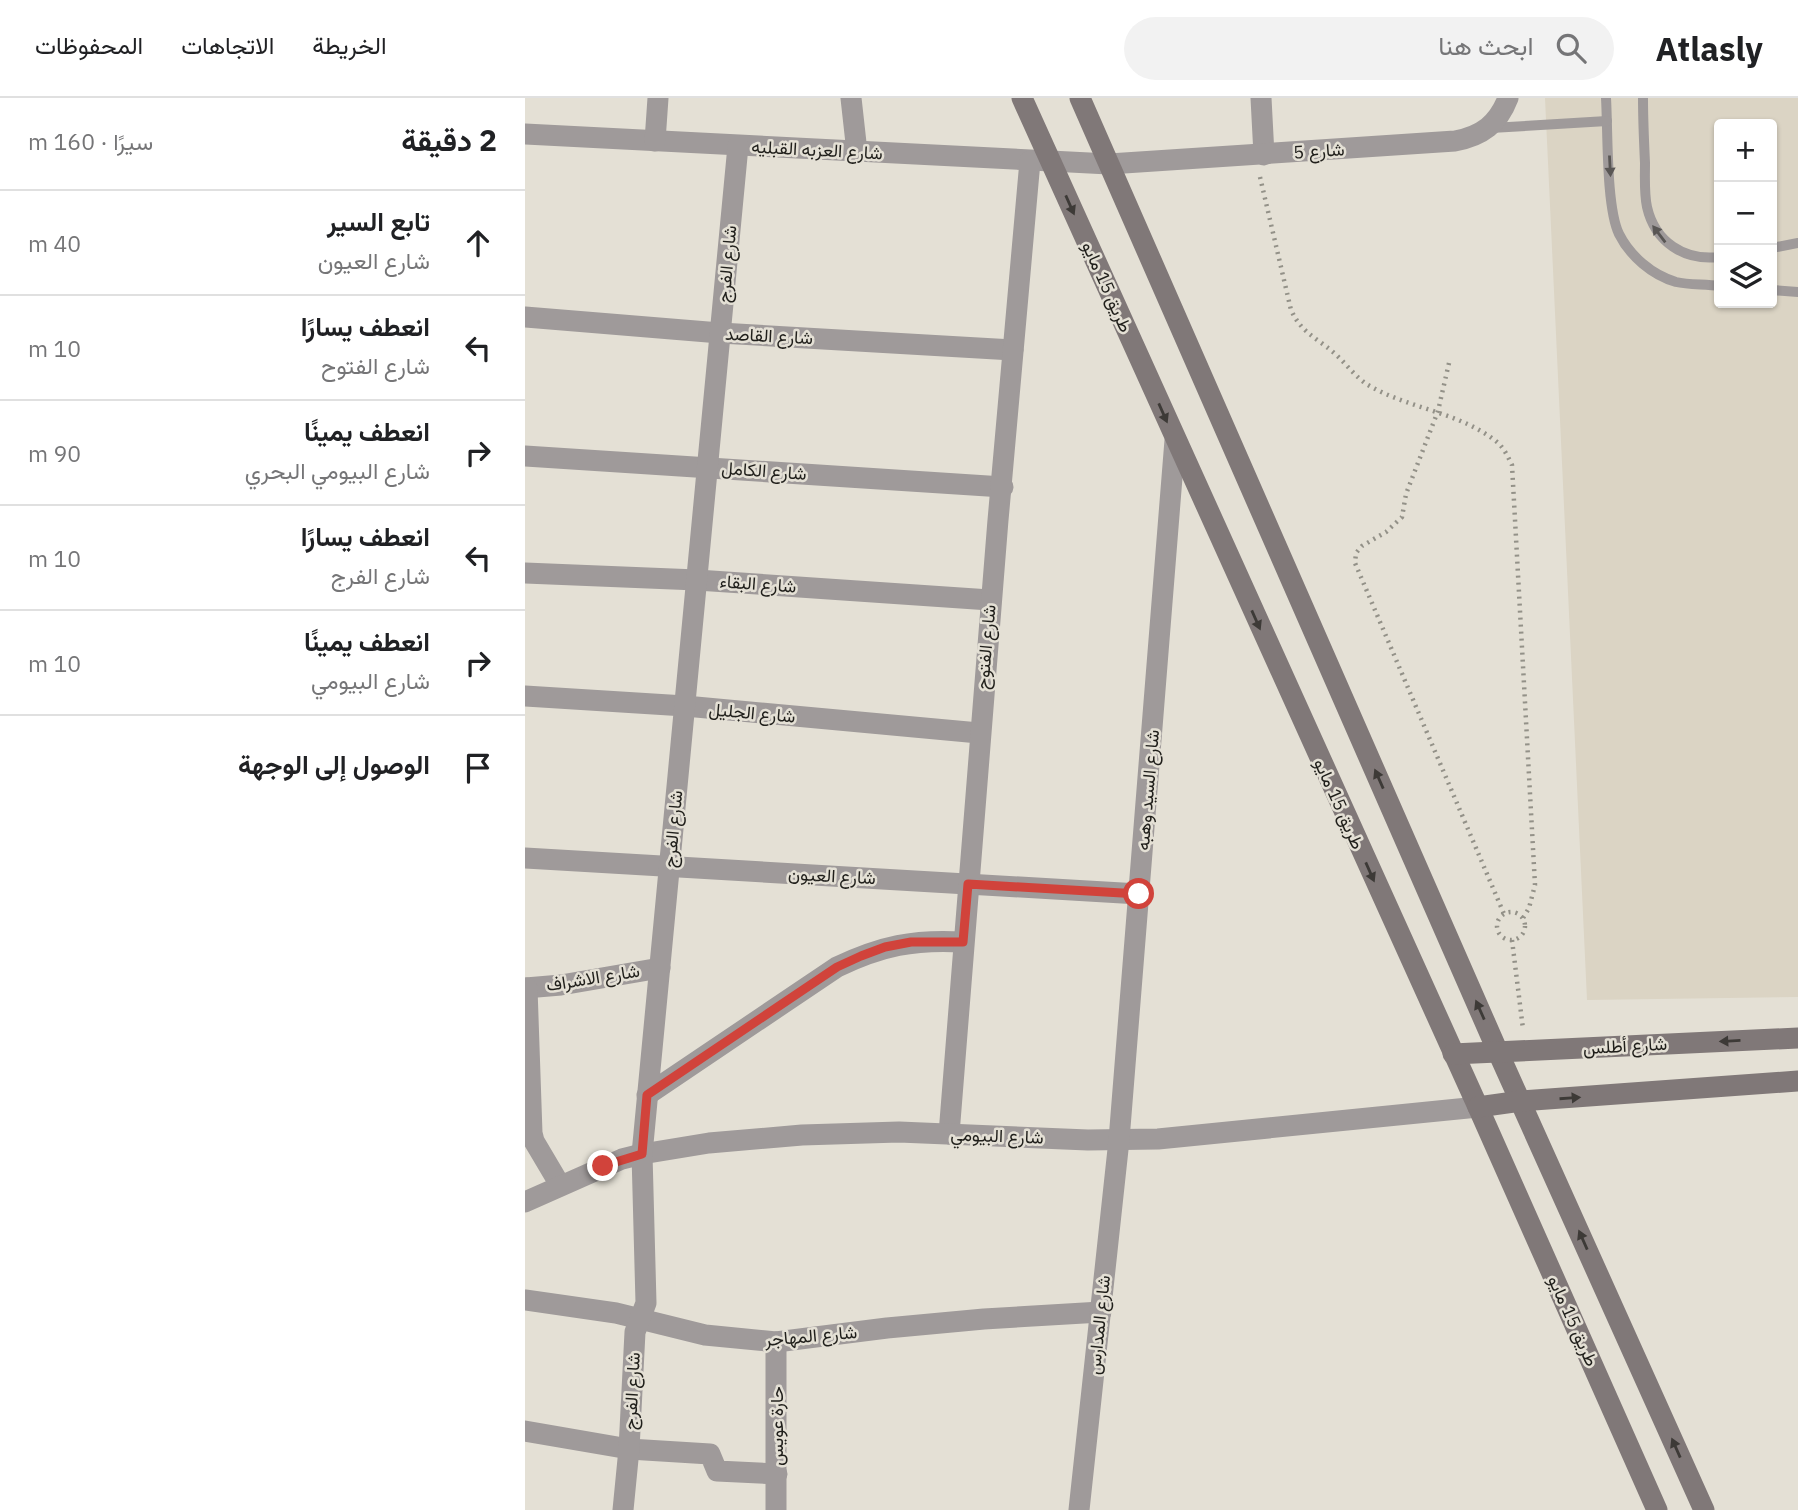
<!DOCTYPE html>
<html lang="ar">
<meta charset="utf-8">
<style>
body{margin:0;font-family:"IBM Plex Sans",Vazirmatn,sans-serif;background:#f2f2f2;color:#202124;direction:rtl}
.controls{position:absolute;right:21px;top:21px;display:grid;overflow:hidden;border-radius:7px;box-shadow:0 2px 5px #0004}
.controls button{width:63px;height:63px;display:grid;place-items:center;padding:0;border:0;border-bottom:2px solid #e0e0e0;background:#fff;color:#202124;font:35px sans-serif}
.stop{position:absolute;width:21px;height:21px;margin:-16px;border:5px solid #d1433b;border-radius:50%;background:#fff}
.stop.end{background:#d1433b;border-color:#fff;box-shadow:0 2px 7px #0008}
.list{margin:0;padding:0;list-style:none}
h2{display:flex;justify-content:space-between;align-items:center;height:91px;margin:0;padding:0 28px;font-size:30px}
h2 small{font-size:23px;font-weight:400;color:#757577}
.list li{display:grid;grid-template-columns:46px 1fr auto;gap:21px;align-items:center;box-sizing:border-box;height:105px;padding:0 28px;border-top:2px solid #e0e0e0}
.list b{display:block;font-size:26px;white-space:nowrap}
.list p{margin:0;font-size:23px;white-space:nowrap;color:#757577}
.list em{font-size:23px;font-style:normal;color:#757577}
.icon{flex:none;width:38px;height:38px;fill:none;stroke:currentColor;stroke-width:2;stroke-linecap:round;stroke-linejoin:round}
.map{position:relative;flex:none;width:1273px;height:1412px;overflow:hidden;direction:ltr}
header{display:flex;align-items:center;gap:42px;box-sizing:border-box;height:98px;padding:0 35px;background:#fff;border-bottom:2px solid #e0e0e0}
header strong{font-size:33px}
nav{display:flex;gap:38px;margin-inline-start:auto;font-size:24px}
.search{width:490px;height:63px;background:#f2f2f2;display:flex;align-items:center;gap:18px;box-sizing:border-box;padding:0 24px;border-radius:38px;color:#757577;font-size:26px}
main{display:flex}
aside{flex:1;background:#fff}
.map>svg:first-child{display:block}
.built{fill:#dbd4c4;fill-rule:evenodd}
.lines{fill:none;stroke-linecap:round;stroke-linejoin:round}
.path{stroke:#939188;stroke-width:4.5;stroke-dasharray:2 5;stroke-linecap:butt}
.lane{stroke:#9f9a9a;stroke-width:10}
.street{stroke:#9f9a9a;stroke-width:21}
.secondary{stroke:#807878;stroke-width:21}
.oneway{fill:#595654}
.oneway2{fill:#3d3a37}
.route{stroke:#d1433b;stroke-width:9}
.labels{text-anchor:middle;stroke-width:5;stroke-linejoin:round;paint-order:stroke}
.street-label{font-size:18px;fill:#201f1b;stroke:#e4e0d5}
</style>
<header>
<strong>Atlasly</strong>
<div class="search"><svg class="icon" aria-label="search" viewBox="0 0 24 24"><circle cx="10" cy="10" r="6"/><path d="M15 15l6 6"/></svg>ابحث هنا</div>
<nav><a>الخريطة</a><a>الاتجاهات</a><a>المحفوظات</a></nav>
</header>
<main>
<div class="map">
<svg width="1273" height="1412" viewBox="0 0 1273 1412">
<rect width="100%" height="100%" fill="#e4e0d5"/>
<path class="built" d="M1020,0h253v899l-211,3zM1194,26h53v179h-53z"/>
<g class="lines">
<g class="path">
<path d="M735,79l31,133c11,23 23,26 42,42 12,10 22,25 35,33 41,24 92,27 129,57 7,6 11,15 15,23l23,420 -6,23 -6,10"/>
<polyline points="924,265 913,313 881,396 877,419 861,434 837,448 831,455 830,465 979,816"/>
<circle cx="986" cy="828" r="14"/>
<polyline points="987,842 998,931"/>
</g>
<g class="lane">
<path d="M1081,0c2,33 0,109 13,136 11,22 33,41 57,48 13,3 29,2 43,4"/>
<path d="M1118,0c0,22 1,44 2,65 0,14 -1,30 2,44 8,35 37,54 72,50"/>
<polyline points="966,30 1082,23"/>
<polyline points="1247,150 1273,145"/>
<polyline points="1247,192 1273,194"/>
</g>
<g class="street">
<polyline points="326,0 332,54"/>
<polyline points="736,0 739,57"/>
<path d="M0,36l584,30 346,-23c27,-5 43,-17 53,-43"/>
<polyline points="130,43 133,0"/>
<polyline points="0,219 195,235 488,252"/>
<polyline points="0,358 478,389"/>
<polyline points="0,475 172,482 465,502"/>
<polyline points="0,598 160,608 454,635"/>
<polyline points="0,760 614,796"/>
<polyline points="0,890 36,887 135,870"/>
<polyline points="2,890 7,1035 9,1043 35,1087"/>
<path d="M122,997l190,-128c44,-21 77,-28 126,-25"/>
<path d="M424,1036c24,-324 51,-649 81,-973"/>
<polyline points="0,1104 97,1061 117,1056 184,1045 277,1037 374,1034 563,1042 633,1041 953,1009"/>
<polyline points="0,1202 91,1215 180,1237 251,1244 362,1230 459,1221 576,1214"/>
<polyline points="0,1333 104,1351 185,1356 192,1373 252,1376"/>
<polyline points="98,1412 104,1351 110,1234 121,1205 117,1056 213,48"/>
<polyline points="251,1412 251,1244"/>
<polyline points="554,1412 594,1042 650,342"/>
</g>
<g class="secondary">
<polyline points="497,0 953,1009 1132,1412"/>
<polyline points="555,0 973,954 1179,1412"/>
<polyline points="928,956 1273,940"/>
<polyline points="953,1009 996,1003 1273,983"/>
</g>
</g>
<defs><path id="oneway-solid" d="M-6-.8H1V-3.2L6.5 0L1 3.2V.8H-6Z" transform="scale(1.75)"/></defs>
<g class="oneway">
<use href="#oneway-solid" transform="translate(1085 68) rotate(87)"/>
<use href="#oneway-solid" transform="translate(1134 136) rotate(-127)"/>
</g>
<g class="oneway2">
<use href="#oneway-solid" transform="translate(545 107) rotate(66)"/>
<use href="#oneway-solid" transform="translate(638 315) rotate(66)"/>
<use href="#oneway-solid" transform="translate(731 522) rotate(66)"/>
<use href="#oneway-solid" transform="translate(854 681) rotate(-114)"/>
<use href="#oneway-solid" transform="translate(845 774) rotate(66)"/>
<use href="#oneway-solid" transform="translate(955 912) rotate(-114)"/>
<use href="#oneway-solid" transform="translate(1205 943) rotate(177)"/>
<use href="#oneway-solid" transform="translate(1045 1000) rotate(-4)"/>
<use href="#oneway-solid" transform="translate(1058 1142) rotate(-114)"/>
<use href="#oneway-solid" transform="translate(1151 1350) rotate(-114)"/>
</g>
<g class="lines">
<polyline class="route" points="78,1068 117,1056 122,997 312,869 336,858 360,849 386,844 438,844 443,786 614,796"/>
</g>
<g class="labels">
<g class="street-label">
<text transform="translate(292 52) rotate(3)" y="6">شارع العزبه القبليه</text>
<text transform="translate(794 53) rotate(-4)" y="6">شارع 5</text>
<text transform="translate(202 166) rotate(-85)" y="6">شارع الفرج</text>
<text transform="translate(582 189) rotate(66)" y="6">طريق 15 مايو</text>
<text transform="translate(244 238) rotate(3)" y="6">شارع القاصد</text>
<text transform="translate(239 373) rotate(4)" y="6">شارع الكامل</text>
<text transform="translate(233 486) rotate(4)" y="6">شارع البقاء</text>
<text transform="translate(461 549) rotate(-85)" y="6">شارع الفتوح</text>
<text transform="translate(227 615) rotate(5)" y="6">شارع الجليل</text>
<text transform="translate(623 692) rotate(-85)" y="6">شارع السيد وهبه</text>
<text transform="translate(814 706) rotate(66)" y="6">طريق 15 مايو</text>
<text transform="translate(148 731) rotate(-85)" y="6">شارع الفرج</text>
<text transform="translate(307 778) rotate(3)" y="6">شارع العيون</text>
<text transform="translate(68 880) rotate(-9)" y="6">شارع الاشراف</text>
<text transform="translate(1100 948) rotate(-3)" y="6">شارع أطلس</text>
<text transform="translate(472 1038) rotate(2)" y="6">شارع البيومي</text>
<text transform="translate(1048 1223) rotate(66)" y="6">طريق 15 مايو</text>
<text transform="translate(574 1227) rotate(-84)" y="6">شارع المدارس</text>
<text transform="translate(286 1238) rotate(-5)" y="6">شارع المهاجر</text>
<text transform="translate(107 1293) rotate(-87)" y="6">شارع الفرج</text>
<text transform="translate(252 1328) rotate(-90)" y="6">حارة عويس</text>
</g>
</g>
</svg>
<div class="controls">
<button>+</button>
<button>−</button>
<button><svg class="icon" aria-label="layers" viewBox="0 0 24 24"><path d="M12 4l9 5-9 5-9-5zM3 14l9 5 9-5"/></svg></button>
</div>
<div class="stop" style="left:614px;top:796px"></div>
<div class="stop end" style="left:78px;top:1068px"></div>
</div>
<aside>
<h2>2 دقيقة<small>سيرًا · 160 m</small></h2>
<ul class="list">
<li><svg class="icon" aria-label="ahead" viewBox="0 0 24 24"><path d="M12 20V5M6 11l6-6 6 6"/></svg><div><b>تابع السير</b><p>شارع العيون</p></div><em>40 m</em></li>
<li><svg class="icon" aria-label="left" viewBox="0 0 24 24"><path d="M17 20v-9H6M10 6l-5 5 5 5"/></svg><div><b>انعطف يسارًا</b><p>شارع الفتوح</p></div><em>10 m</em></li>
<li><svg class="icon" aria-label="right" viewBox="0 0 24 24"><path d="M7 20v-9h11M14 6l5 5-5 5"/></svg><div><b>انعطف يمينًا</b><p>شارع البيومي البحري</p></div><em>90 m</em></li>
<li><svg class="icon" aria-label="left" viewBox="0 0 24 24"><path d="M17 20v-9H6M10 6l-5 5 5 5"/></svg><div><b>انعطف يسارًا</b><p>شارع الفرج</p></div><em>10 m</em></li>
<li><svg class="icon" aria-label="right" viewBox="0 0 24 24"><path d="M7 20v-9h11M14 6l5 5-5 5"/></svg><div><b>انعطف يمينًا</b><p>شارع البيومي</p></div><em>10 m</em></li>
<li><svg class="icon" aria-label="arrive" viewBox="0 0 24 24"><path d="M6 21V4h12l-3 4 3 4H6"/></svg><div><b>الوصول إلى الوجهة</b></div></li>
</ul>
</aside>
</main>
